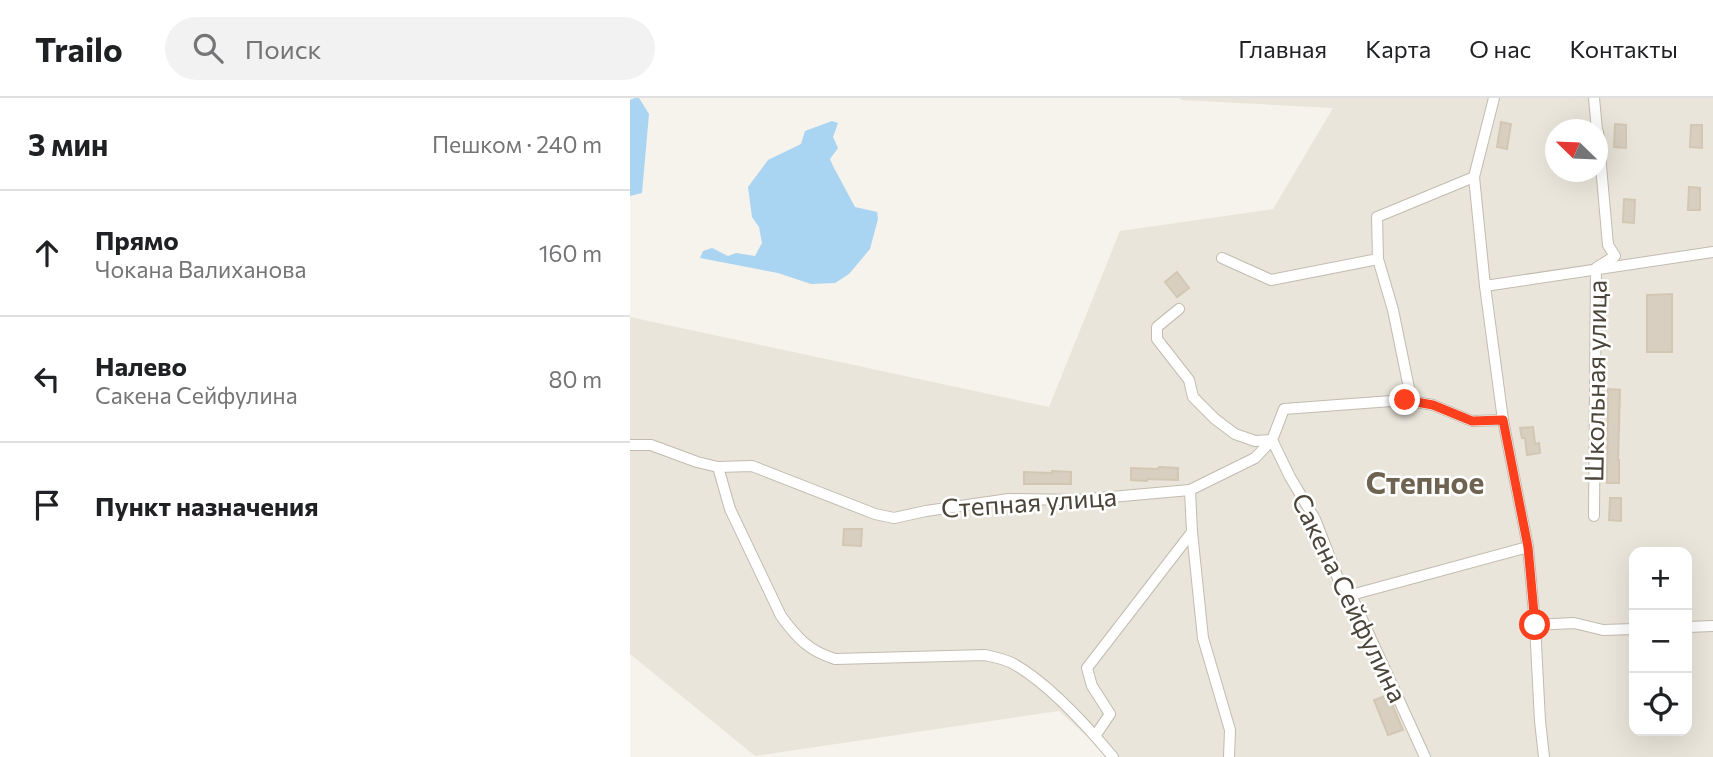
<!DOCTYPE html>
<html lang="ru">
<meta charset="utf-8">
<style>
body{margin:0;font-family:Commissioner,sans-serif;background:#f2f2f2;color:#202124}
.controls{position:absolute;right:21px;bottom:21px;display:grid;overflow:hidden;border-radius:14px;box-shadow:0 7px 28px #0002}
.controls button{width:63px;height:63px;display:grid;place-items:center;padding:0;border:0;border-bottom:2px solid #e0e0e0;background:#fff;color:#202124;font:35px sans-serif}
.compass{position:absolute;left:915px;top:21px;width:63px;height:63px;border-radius:50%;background:#fff;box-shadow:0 7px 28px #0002;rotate:293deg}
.stop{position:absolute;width:21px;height:21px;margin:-16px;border:5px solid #fc3f1d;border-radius:50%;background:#fff}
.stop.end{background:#fc3f1d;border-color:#fff;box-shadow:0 2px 7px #0008}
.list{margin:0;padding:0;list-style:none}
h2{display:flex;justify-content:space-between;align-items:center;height:91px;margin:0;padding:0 28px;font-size:30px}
h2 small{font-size:23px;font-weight:400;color:#757577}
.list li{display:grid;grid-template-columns:46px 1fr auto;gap:21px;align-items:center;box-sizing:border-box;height:126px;padding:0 28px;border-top:2px solid #e0e0e0}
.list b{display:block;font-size:26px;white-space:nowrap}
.list p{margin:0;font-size:23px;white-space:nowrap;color:#757577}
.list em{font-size:23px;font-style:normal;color:#757577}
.icon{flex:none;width:38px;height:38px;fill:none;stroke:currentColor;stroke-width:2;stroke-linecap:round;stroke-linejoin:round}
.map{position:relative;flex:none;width:1083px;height:659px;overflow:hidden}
header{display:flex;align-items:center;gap:42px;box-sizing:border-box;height:98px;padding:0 35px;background:#fff;border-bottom:2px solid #e0e0e0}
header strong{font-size:33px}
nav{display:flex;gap:38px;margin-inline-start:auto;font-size:24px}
.search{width:490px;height:63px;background:#f2f2f2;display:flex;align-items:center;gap:18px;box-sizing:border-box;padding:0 24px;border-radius:38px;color:#757577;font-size:26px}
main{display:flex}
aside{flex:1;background:#fff}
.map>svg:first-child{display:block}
.residential{fill:#eae5da;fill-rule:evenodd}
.water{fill:#a9d4f2}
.building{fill:#d8cfc1;stroke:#d3c7b4;stroke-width:2}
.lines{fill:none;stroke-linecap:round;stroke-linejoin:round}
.street-casing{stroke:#c2bbae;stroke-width:12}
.street{stroke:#fff;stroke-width:10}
.route{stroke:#fc3f1d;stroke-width:9}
.labels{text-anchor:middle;stroke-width:5;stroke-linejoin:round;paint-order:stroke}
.street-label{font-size:26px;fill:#4b4439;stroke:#fff}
.quarter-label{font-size:30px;font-weight:bold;fill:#6e6250;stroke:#fff}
</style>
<header>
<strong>Trailo</strong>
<div class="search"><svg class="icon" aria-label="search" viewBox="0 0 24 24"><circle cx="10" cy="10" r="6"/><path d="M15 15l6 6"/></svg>Поиск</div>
<nav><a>Главная</a><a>Карта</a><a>О нас</a><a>Контакты</a></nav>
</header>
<main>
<aside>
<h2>3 мин<small>Пешком · 240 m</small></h2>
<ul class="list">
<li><svg class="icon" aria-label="ahead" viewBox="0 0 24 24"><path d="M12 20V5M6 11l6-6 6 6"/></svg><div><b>Прямо</b><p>Чокана Валиханова</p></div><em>160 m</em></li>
<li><svg class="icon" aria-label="left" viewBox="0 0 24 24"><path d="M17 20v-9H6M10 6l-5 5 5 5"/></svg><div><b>Налево</b><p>Сакена Сейфулина</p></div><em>80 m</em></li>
<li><svg class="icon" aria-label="arrive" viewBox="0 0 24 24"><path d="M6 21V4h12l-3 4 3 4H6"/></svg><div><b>Пункт назначения</b></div></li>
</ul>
</aside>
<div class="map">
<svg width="1083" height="659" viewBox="0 0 1083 659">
<rect width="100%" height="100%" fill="#f6f3ec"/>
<path class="residential" d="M550,0h533v659h-603l-51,-46 -304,45 -125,-102v-337l419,90 71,-176 153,-22 60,-101 -152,-8zM926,32h42v42h-42zM1004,454h53v179h-53z"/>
<g class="water">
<polygon points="5,0 9,0 19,16 12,95 0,98 0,2"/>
<polygon points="202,23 208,25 203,39 208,50 200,61 203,68 225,109 247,114 248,121 240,151 219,176 205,185 181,186 148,175 70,160 73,153 82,150 98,158 106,155 125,158 132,145 129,129 122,119 118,89 138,62 171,46 175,33"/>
</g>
<g class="building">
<polygon points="871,24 881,26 877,51 867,49"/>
<polygon points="985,26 996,27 996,50 984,49"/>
<polygon points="1061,27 1072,27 1072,50 1060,49"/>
<polygon points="1059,89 1070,90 1070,112 1058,112"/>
<polygon points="994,101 1005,102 1004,125 993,124"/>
<polygon points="547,174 559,190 547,199 535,184"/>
<polygon points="1042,196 1042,254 1017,254 1017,197"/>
<polygon points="978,291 990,292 988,362 989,362 989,385 977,385"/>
<polygon points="903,329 905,346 909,345 910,355 897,357 895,340 892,340 890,330"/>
<polygon points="529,369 548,370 548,382 517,381 517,383 501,382 501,370 528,371"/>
<polygon points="422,373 441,374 441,386 394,386 394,374 422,375"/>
<polygon points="980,400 991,400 991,423 979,422"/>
<polygon points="214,431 232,431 231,448 213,447"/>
<polygon points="758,597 773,632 758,637 744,602"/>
</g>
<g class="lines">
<defs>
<g id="street">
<polyline points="864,0 844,79 855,188 873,322 898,449 905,527 910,623 914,659"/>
<polyline points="964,0 967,32"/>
<polyline points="592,160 641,182 748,161"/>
<polyline points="855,188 1083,154"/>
<polyline points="549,211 527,229 527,241 559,282 563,299 585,321 605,336 625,343 642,342"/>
<polyline points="775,302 779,290 763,212 748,161 747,119 844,79"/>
<polyline points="0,347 21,347 67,364 88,369 122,368 245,416 264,420 296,413 379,401 447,402 560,392 625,360 642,342"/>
<path d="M88,369l12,42 51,107c16,22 28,35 54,43l150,-4c9,2 19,4 27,8 35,19 75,63 101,94"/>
<polyline points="964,418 966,170 985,158 978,147 968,34"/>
<polyline points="562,434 573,540 600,632 599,659"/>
<polyline points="721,497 898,449"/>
<polyline points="905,527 944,525 973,532 1004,531"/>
<polyline points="1057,529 1083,528"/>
<polyline points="465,638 480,616 462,588 457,570 562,434 560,392"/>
<polyline points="795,659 721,497 709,483 685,421 660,379 642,342 654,311 775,302 803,307 842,323 873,322"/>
</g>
</defs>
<use href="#street" class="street-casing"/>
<use href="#street" class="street"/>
</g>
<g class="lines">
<polyline class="route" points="775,302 803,307 842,323 873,322 898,449 905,527"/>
</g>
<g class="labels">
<g class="street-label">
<text transform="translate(966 283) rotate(-89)" y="9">Школьная улица</text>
<text transform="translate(399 405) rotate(-4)" y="9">Степная улица</text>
<text transform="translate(719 500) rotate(64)" y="9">Сакена Сейфулина</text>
</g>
<g class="quarter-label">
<text x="795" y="396">Степное</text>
</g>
</g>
</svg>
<div class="controls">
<button>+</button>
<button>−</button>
<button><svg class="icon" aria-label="locate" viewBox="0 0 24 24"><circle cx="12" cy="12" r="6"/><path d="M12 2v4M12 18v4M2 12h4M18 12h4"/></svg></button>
</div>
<svg class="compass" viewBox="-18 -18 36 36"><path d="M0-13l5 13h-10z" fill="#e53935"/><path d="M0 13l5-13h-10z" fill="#757577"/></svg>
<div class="stop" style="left:905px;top:527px"></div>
<div class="stop end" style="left:775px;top:302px"></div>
</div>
</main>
